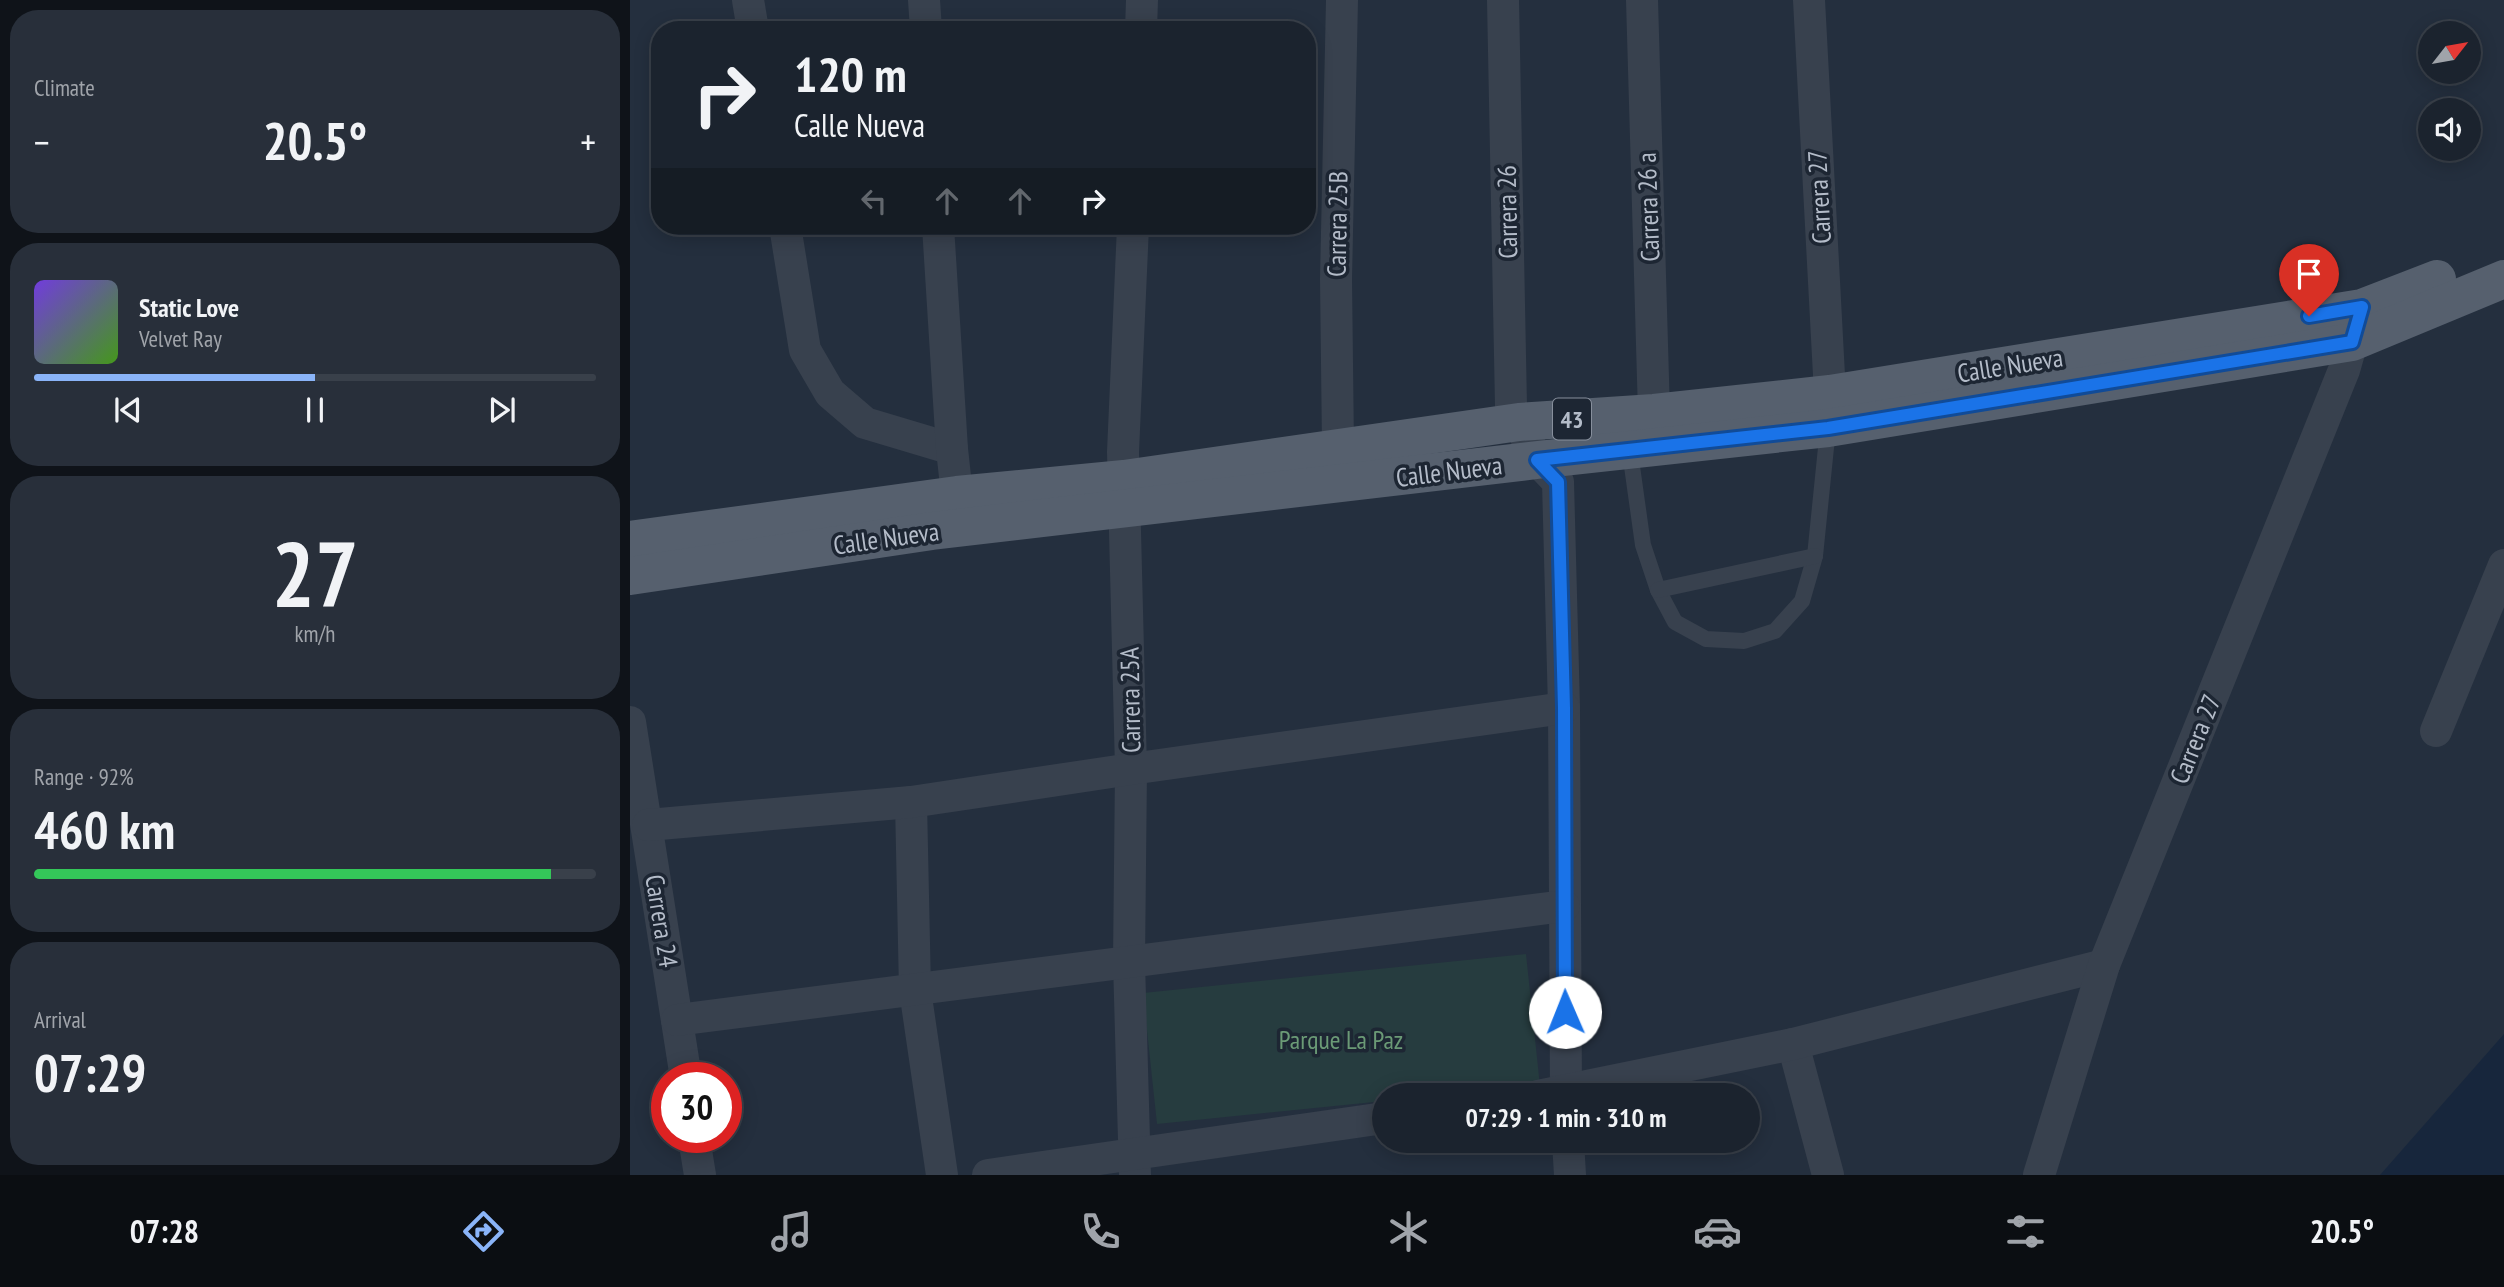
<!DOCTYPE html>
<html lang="en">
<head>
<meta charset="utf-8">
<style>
	body { margin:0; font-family:"PT Sans Narrow",sans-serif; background:#282f3a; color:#f1f3f6; height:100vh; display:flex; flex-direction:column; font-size:26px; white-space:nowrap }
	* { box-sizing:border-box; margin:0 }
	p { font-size:23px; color:#a0a4aa }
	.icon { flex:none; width:38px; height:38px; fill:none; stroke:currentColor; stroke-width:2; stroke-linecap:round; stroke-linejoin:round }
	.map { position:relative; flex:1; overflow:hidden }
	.panel { display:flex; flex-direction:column; gap:10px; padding:10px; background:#0f1319; width:630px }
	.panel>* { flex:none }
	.hud { position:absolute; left:21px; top:21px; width:665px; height:214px; border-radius:28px; box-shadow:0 4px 18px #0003,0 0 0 2px #39404a; background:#1b232e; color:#f1f3f6; overflow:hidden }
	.needle { width:46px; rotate:59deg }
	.buttons { position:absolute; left:1788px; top:21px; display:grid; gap:14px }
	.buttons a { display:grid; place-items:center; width:63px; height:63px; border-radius:50%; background:#1b232e; box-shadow:0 4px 18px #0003,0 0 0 2px #39404a; font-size:35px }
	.speed { position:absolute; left:21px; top:1062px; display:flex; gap:14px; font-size:35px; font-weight:700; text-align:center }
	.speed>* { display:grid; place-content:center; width:91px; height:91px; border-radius:50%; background:#1b232e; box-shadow:0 4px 18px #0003,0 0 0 2px #39404a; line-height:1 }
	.speed .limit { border:10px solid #d22; background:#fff; color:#111 }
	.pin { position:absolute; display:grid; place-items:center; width:60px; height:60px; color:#fff; margin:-72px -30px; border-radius:50% 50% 50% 0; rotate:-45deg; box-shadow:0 0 7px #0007 }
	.pin .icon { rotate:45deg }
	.me { position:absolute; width:77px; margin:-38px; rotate:359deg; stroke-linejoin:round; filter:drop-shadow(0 0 5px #0008) }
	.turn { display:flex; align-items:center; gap:24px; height:147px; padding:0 28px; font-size:32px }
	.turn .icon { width:91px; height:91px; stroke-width:2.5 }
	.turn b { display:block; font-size:49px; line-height:60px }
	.lanes { display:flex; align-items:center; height:66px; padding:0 28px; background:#0003; justify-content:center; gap:35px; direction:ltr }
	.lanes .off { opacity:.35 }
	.big { font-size:52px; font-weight:600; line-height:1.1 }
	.panel .card { flex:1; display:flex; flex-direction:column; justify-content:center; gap:10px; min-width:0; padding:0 24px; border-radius:28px; background:#282f3a }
	.panel .dial { align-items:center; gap:0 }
	.dial b { font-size:91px; line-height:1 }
	.song { display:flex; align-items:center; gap:21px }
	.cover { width:84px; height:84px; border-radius:10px; background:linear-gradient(135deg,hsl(260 70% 55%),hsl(100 70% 35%)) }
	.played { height:7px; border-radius:4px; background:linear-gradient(90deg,#8ab4f8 50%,#39404a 50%) }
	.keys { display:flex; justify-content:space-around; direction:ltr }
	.heat { display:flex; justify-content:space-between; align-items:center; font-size:38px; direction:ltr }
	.charge { height:10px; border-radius:5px; background:linear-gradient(90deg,#34c759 92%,#39404a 0) }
	.trip { position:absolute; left:742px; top:1083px; width:388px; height:70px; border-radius:35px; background:#1b232e; box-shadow:0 4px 18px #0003,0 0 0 2px #39404a; font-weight:600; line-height:70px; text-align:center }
	.dock { display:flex; height:112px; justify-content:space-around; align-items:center; background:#0b0e12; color:#a0a4aa }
	.dock .icon { width:49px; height:49px }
	.dock .current { color:#8ab4f8 }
	.dock b { font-size:32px; color:#f1f3f6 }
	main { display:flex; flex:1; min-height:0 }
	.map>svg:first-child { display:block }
	.green { fill:#263c3f }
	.water { fill:#17263c }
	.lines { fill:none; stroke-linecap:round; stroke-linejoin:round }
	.service { stroke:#38414e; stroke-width:16 }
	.minor { stroke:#38414e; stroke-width:32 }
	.primary { stroke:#56606e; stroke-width:38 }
	.route-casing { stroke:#114b97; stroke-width:18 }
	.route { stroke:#1a73e8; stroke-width:12 }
	.labels { text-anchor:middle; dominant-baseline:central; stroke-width:7; stroke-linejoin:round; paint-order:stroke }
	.shield { fill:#1d2633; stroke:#878f9c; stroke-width:2 }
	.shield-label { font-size:24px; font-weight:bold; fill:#b4bcc9 }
	.street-label { font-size:26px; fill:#b4bcc9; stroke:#1d2633 }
	.park-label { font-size:26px; fill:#6b9a76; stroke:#1d2633 }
</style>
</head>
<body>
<main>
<section class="panel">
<div class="card"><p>Climate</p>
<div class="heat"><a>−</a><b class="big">20.5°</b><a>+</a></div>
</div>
<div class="card">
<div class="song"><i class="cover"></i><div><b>Static Love</b><p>Velvet Ray</p></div></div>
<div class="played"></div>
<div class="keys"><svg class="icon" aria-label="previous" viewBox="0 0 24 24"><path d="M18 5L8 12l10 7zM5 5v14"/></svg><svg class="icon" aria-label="pause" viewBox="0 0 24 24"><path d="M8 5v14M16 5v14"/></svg><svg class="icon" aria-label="next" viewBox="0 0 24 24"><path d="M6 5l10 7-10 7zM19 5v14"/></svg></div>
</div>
<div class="card dial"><b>27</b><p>km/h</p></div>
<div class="card"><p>Range · 92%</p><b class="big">460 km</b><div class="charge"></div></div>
<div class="card"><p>Arrival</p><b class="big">07:29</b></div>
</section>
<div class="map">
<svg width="1874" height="1175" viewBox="0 0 1874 1175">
	<rect width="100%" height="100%" fill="#242f3e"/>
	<polygon class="green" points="896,954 910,1086 814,1095 754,1096 754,1101 527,1124 513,993"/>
	<polygon class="water" points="1874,1034 1874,1175 1750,1175"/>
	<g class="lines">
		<g class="service">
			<polyline points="1000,452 1013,545 1028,590 1045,622 1076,639 1114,641 1145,631 1172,601 1185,556 1198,428"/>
			<polyline points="1028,590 1185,556"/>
		</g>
		<g class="minor">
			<polyline points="118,0 123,30"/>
			<polyline points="294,0 296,30"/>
			<polyline points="873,0 881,406 907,460 928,482 934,708 936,1096"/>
			<polyline points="1012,0 1024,413"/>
			<polyline points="1179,0 1200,394"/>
			<polyline points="511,30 512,0"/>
			<polyline points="155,226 175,350 200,393 235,423 322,449"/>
			<polyline points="308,226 322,449 327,495"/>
			<polyline points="503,226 493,452 501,769 499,962 505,1175"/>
			<polyline points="708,447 706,279 712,0"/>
			<polyline points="0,722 56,1078"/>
			<polyline points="1806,731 1874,565"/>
			<polyline points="281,802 285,990 312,1175"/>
			<polyline points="18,825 281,802 501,769 934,708"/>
			<polyline points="47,1020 934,906"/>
			<polyline points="1163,1044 1198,1175"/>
			<polyline points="908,1096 1163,1044 1474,965"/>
			<polyline points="64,1138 70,1175"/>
			<polyline points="938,1141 940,1175"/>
			<polyline points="358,1175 754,1118"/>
			<polyline points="1409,1175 1474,965 1714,370 1728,321"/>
		</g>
		<g class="primary">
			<polyline points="0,540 327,495 494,479 889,422 1024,413 1200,394 1732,308 1807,279"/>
			<polyline points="0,576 302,531 907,460 1198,428 1722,342 1874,279"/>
		</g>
	</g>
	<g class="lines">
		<defs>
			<polyline id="route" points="935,1012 934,708 928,482 907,460 1198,428 1722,342 1732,307 1679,316"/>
		</defs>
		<use href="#route" class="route-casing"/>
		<use href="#route" class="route"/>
	</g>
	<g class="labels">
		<rect class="shield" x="923" y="398.5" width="38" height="41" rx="5"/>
		<g class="shield-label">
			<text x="942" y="419">43</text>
		</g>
		<g class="street-label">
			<text transform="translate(1189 197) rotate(-93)">Carrera 27</text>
			<text transform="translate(1018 207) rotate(-92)">Carrera 26 a</text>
			<text transform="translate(877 212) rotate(-91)">Carrera 26</text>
			<text transform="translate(707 224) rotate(-89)">Carrera 25B</text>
			<text transform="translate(1380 365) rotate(-9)">Calle Nueva</text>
			<text transform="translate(819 471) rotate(-7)">Calle Nueva</text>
			<text transform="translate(256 538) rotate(-8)">Calle Nueva</text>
			<text transform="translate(500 700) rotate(-91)">Carrera 25A</text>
			<text transform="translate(1565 739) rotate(-68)">Carrera 27</text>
			<text transform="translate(32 921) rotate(81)">Carrera 24</text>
		</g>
		<g class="park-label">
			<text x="711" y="1039">Parque La Paz</text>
		</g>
	</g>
</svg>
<div class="buttons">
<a><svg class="needle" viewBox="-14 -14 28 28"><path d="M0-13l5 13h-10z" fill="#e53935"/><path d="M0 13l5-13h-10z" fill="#a0a4aa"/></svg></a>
<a><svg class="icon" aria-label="sound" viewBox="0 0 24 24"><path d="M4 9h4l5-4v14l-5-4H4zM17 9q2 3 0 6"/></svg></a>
</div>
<div class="speed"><div class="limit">30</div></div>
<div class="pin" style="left:1679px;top:316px;background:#d93025"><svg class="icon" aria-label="arrive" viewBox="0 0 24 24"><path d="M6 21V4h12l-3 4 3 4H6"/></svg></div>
<svg class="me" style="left:935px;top:1012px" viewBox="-20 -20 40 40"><circle r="19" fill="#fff"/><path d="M0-13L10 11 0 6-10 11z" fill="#1a73e8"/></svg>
<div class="trip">07:29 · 1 min · 310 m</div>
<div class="hud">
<div class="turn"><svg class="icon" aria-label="right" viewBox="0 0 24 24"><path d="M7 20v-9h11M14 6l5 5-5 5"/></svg><div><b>120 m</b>Calle Nueva</div></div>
<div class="lanes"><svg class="icon off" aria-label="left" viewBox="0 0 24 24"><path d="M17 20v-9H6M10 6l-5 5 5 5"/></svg><svg class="icon off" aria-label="ahead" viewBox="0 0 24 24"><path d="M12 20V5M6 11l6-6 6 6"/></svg><svg class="icon off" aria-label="ahead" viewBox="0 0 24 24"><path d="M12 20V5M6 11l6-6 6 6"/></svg><svg class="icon" aria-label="right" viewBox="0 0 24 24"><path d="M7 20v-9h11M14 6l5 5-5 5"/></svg></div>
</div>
</div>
</main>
<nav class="dock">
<b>07:28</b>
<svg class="icon current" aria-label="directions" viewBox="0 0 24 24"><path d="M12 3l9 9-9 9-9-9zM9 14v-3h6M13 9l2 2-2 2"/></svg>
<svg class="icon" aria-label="music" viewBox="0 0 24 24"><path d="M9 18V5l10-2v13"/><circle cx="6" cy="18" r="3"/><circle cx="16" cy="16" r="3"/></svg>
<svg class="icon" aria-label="phone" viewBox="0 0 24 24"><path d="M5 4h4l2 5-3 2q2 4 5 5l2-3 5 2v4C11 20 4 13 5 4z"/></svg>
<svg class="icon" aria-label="climate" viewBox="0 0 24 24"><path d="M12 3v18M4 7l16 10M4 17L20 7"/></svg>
<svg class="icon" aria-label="car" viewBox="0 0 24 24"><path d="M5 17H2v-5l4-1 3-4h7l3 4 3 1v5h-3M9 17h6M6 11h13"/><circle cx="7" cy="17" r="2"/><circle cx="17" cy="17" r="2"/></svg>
<svg class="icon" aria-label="filters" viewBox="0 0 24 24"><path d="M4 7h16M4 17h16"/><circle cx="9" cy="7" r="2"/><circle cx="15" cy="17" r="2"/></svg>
<b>20.5°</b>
</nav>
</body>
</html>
